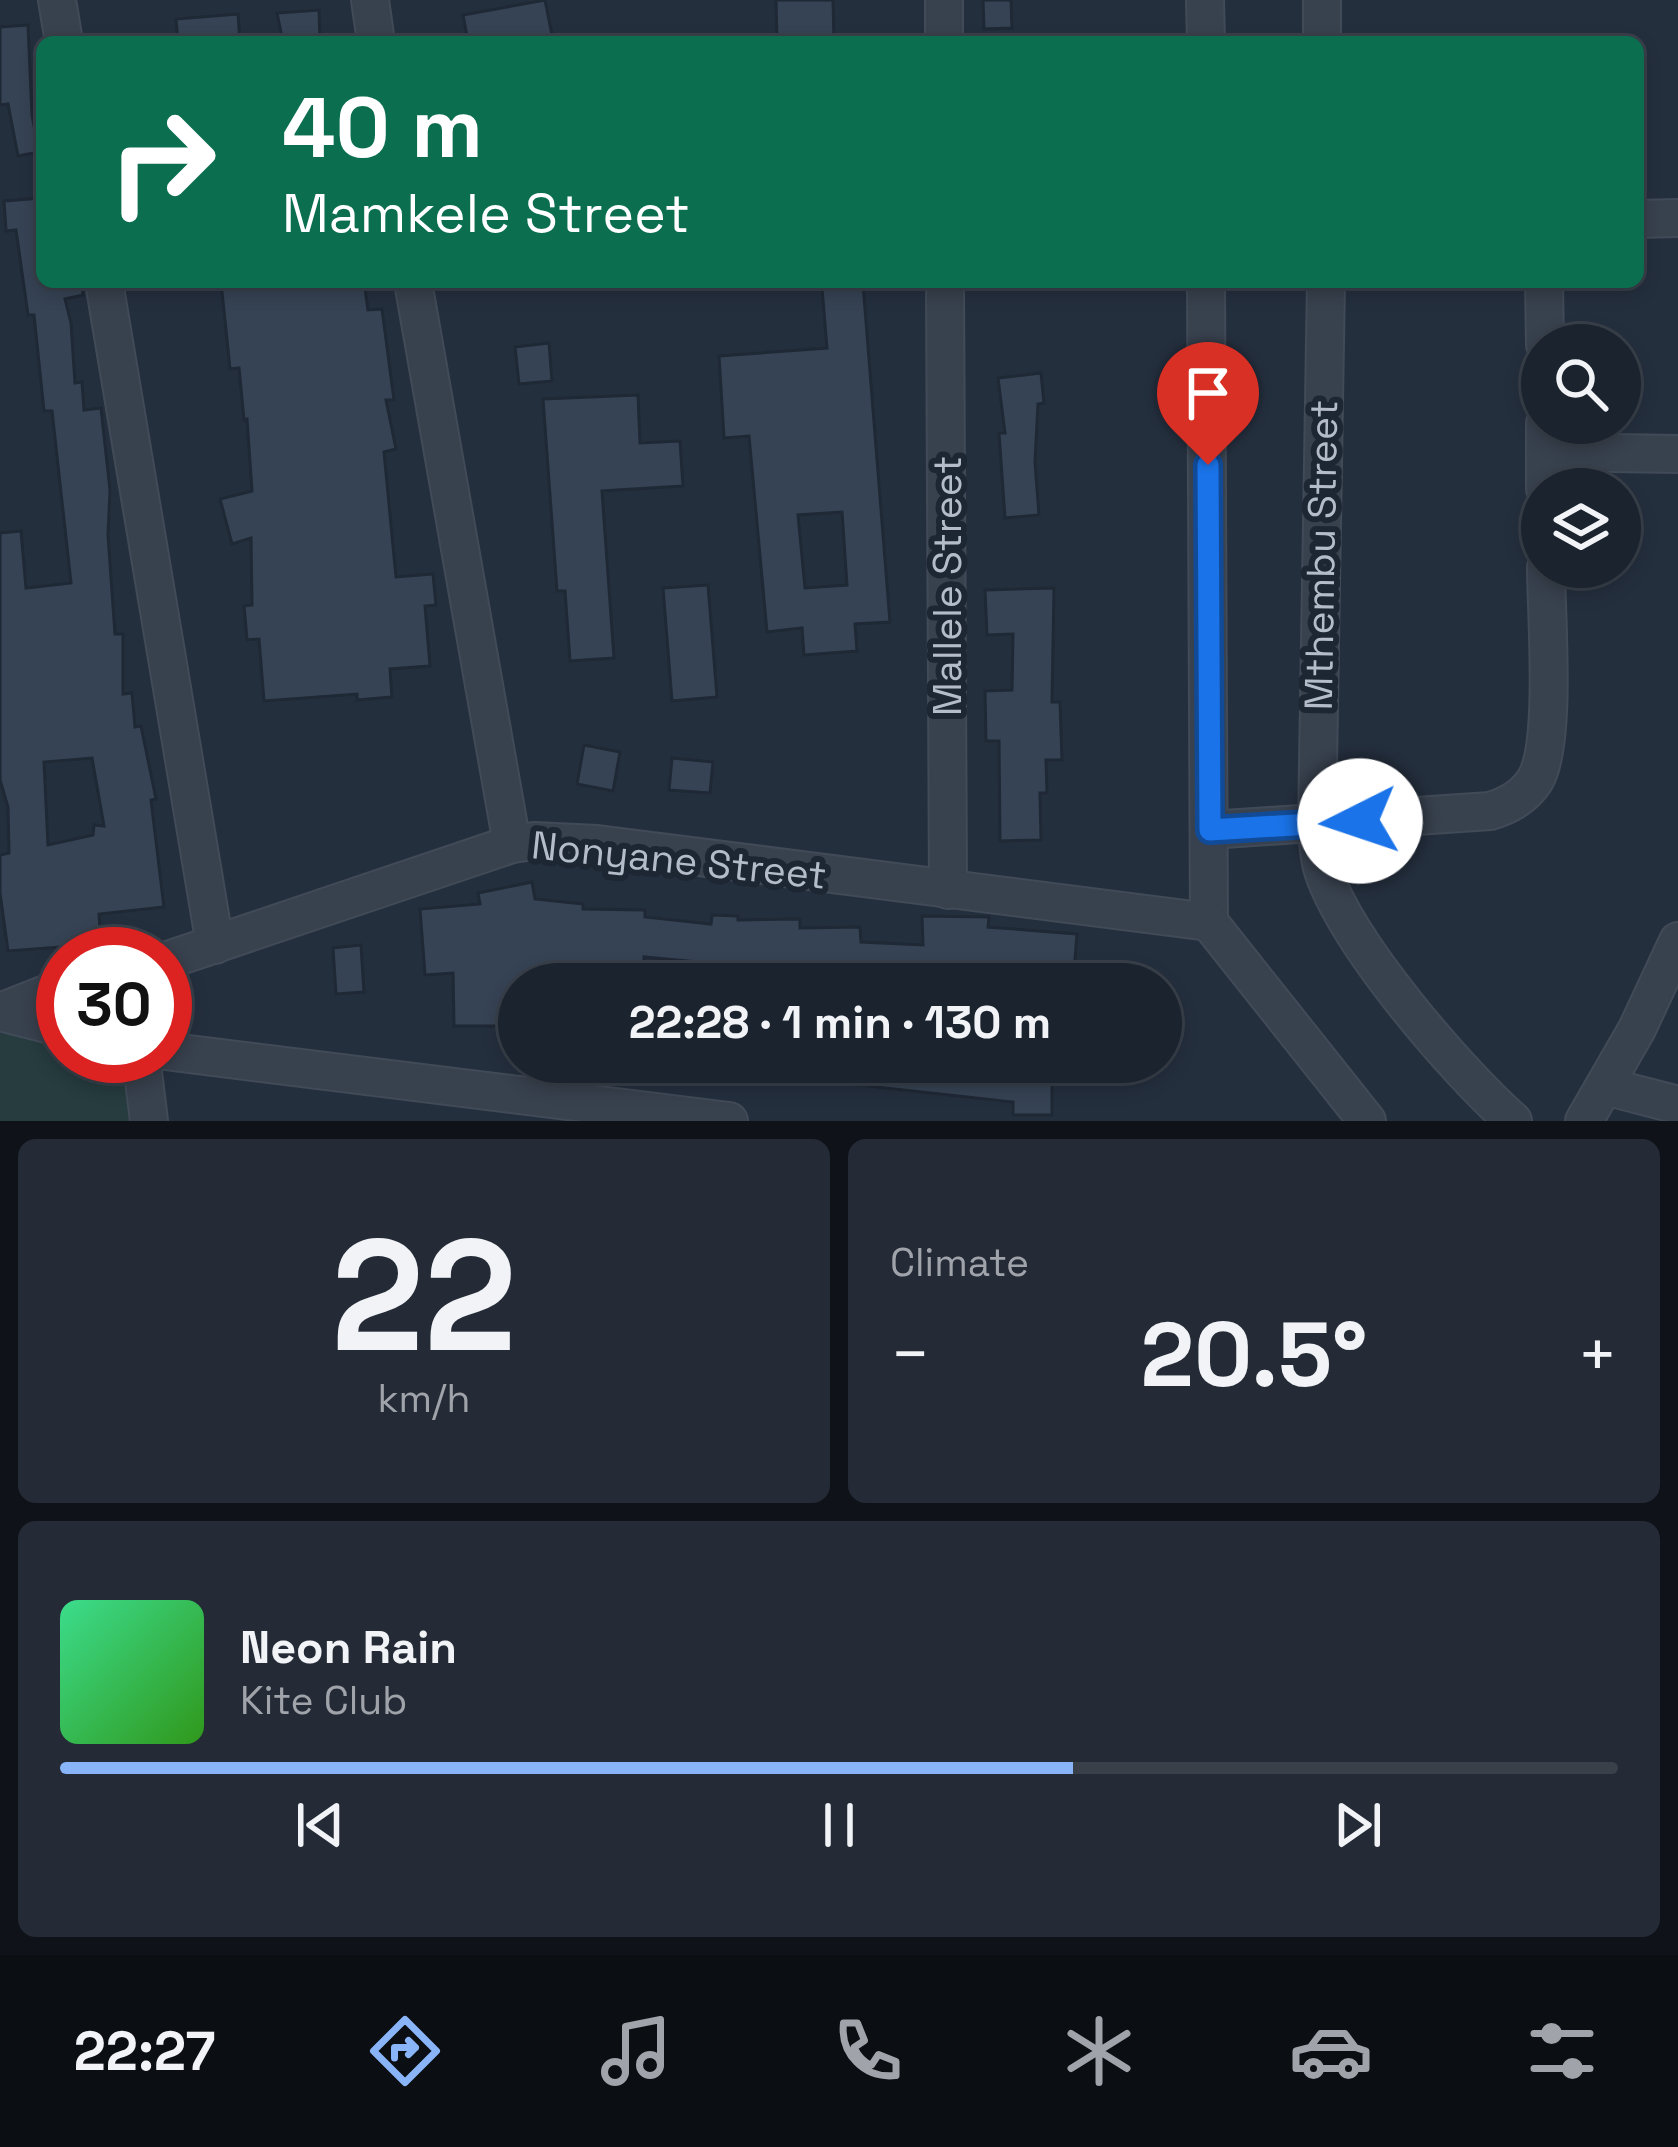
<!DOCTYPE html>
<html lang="en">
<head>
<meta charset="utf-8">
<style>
	body { margin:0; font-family:"Space Grotesk",sans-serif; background:#242b36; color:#f1f3f6; height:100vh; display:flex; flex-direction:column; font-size:45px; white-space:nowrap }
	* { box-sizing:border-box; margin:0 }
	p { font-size:39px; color:#a0a4aa }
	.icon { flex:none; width:66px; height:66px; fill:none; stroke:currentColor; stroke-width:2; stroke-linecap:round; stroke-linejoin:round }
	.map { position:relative; height:1121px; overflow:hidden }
	.drawer { display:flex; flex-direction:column; gap:18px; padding:18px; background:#0f1319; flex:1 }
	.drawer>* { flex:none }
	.banner { position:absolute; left:36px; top:36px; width:1608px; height:252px; border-radius:18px; box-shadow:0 6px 18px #0003,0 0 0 3px #39404a; background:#0b6e4f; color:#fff; overflow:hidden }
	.tools { position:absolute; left:1521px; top:324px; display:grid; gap:24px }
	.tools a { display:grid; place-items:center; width:120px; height:120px; border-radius:50%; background:#1b232e; box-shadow:0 6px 18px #0003,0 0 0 3px #39404a; font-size:60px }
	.speed { position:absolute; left:36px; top:927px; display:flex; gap:24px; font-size:60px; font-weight:700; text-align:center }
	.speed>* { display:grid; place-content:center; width:156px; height:156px; border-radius:50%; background:#1b232e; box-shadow:0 6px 18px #0003,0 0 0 3px #39404a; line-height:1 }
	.speed .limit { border:18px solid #d22; background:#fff; color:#111 }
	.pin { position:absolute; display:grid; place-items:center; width:102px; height:102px; color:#fff; margin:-123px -51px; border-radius:50% 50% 50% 0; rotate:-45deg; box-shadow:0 0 12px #0007 }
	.pin .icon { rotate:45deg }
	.me { position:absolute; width:132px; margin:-66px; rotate:266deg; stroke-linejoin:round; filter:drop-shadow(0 0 9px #0008) }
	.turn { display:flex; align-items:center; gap:42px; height:252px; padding:0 48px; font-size:54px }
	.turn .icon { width:156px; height:156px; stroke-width:2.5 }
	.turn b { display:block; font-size:84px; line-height:102px }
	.big { font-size:90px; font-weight:700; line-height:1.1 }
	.drawer .card { flex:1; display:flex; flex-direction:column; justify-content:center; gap:18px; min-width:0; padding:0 42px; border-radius:18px; background:#242b36 }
	.drawer .dial { align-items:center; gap:0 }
	.dial b { font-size:156px; line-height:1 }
	.song { display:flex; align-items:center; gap:36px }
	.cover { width:144px; height:144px; border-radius:18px; background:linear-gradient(135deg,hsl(150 70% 55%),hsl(110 70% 35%)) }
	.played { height:12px; border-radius:6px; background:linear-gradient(90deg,#8ab4f8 65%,#39404a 65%) }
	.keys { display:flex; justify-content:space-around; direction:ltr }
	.heat { display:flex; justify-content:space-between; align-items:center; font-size:66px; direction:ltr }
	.drawer .tiles { flex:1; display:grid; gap:18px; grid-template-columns:1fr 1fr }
	.card:last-child { grid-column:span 2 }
	.trip { position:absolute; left:498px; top:963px; width:684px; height:120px; border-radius:60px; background:#1b232e; box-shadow:0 6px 18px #0003,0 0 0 3px #39404a; font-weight:700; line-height:120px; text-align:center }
	.tab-bar { display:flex; height:192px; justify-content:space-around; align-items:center; background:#0b0e12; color:#a0a4aa }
	.tab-bar .icon { width:84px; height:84px }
	.tab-bar .selected { color:#8ab4f8 }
	.tab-bar b { font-size:54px; color:#f1f3f6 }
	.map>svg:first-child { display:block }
	.green { fill:#263c3f }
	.building { fill:#364354; stroke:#1f2835; stroke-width:3; fill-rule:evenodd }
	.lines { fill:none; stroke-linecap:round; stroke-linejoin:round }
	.minor-casing { stroke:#414a57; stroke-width:40 }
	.minor { stroke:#38414e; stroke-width:36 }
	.route-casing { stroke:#114b97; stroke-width:30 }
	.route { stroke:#1a73e8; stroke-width:21 }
	.labels { text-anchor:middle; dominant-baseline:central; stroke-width:12; stroke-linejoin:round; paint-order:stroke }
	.street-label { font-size:39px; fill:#b4bcc9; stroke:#1d2633 }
</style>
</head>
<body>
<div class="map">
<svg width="1678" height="1121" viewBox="0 0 1678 1121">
	<rect width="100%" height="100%" fill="#242f3e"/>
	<polygon class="green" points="0,1033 63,1046 63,1056 113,1059 127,1084 131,1121 0,1121"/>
	<g class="building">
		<polygon points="545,0 552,35 517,42 468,42 463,15"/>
		<polygon points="776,0 833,0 834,42 777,42"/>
		<polygon points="983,0 1011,0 1012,28 984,29"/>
		<polygon points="319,10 320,42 283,42 277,13"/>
		<polygon points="238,14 240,42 178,42 176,19"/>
		<polygon points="28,25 32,115 39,152 18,156 8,104 0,105 0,27"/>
		<path d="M42,198V282H82L83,295L65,299L71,323L75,383L82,382L84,410L101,408L110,490L108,535L115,634H123V694L132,693L135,727L141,726L156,799L151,800L164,907L99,914L101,944L8,951L0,893V855L9,853L8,807L0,780V533L21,531L26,588L71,583L52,411H44L34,315H28L16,230L6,231L4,201ZM92,758L104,826L94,825L93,835L48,845L44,762Z"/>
		<polygon points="221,282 364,282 368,310 382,309 394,400 386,400 396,449 384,452 396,577 433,574 436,605 425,606 430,666 390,669 392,697 357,700 357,694 264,701 259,639 247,640 244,606 252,605 251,538 232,544 220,499 252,491 247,419 244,420 239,368 230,369"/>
		<path d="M863,284L890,622L855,624L857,651L804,655L802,628L767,632L749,436L724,438L719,356L827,348L822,288ZM842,512L847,585L805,588L798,515Z"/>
		<polygon points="549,343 552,381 519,384 515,347"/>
		<polygon points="1041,373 1044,403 1038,404 1035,462 1039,515 1005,518 999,433 1005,433 998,378"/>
		<polygon points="638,395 640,443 680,441 683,486 602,491 614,658 570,661 565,591 557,591 543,399"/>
		<polygon points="708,585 717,697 672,701 663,588"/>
		<polygon points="1054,588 1052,702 1060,702 1062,760 1046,760 1047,793 1040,793 1041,840 1000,841 999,741 986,741 985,691 1012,690 1013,634 987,635 985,590"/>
		<polygon points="584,745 620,752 613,791 577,784"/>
		<polygon points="672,758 713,762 710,793 669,790"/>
		<polygon points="532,882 535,899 583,904 583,909 645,910 645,917 711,924 712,915 738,916 738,920 800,919 800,928 860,927 861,942 923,945 922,916 989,917 988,927 1077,934 1073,984 869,983 870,963 788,965 787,984 709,984 710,963 644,957 644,974 578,973 579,984 519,984 514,1026 454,1026 453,973 425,975 420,909 480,904 478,893"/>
		<polygon points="361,945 364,992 336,994 333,948"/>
		<polygon points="834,1062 1012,1066 1012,1062 1052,1062 1052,1115 1013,1115 1013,1102 831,1082"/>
	</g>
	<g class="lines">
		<defs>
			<g id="minor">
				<polyline points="57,0 64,42"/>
				<polyline points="370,0 376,42"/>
				<polyline points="944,0 944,42"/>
				<polyline points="1205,0 1206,42"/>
				<polyline points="1322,0 1322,42"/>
				<polyline points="1638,219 1678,218"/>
				<polyline points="104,282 215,945"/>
				<polyline points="413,282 512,844"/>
				<polyline points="945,282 948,890"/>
				<polyline points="1206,282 1209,922"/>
				<path d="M1326,282L1317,825C1318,840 1318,856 1323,871C1348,945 1454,1068 1513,1121"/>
				<polyline points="1544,282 1545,345"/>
				<polyline points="1545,423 1545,489"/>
				<polyline points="1545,452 1678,454"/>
				<path d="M1210,830L1490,811C1507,806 1525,796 1535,780C1557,744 1546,614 1546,567"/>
				<polyline points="1209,922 1367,1121"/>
				<polyline points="165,961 512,844 534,841 597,844 1209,922"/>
				<polyline points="0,1012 63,987"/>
				<polyline points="0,1012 63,1028"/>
				<polyline points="165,1051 729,1121"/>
				<polyline points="141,1056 149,1121"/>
				<polyline points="1605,1086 1678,1105"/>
				<polyline points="1584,1121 1637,1029 1678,941"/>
			</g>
		</defs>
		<use href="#minor" class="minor-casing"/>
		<use href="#minor" class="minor"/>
	</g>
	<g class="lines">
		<defs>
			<polyline id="route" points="1208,465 1210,830 1360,821"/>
		</defs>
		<use href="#route" class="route-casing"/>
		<use href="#route" class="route"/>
	</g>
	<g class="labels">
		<g class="street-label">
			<text transform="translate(1321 555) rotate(-89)">Mthembu Street</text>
			<text transform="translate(947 586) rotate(-90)">Mallele Street</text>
			<text transform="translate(679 860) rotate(6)">Nonyane Street</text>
		</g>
	</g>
</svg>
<div class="tools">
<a><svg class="icon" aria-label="search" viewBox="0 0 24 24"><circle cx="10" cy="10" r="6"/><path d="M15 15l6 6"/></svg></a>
<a><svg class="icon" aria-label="layers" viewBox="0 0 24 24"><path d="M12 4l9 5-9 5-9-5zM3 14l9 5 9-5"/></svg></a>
</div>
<div class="speed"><div class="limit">30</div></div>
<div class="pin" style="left:1208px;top:465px;background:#d93025"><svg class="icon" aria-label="arrive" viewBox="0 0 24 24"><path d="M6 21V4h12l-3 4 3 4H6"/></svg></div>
<svg class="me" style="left:1360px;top:821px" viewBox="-20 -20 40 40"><circle r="19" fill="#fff"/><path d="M0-13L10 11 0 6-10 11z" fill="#1a73e8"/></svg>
<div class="trip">22:28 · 1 min · 130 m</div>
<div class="banner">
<div class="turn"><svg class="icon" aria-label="right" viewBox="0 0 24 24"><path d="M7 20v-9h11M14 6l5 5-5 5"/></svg><div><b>40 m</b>Mamkele Street</div></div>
</div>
</div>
<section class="drawer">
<div class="tiles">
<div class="card dial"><b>22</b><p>km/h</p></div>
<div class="card"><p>Climate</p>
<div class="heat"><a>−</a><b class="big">20.5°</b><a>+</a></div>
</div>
<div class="card">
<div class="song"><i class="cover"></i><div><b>Neon Rain</b><p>Kite Club</p></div></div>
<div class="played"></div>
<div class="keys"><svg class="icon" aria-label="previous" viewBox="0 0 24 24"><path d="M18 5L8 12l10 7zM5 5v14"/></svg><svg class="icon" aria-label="pause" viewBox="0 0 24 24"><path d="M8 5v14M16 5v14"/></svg><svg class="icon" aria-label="next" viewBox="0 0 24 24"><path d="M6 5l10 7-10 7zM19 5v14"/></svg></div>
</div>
</div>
</section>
<nav class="tab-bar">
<b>22:27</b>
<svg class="icon selected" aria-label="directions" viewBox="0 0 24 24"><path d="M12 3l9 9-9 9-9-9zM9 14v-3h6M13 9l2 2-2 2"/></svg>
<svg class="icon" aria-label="music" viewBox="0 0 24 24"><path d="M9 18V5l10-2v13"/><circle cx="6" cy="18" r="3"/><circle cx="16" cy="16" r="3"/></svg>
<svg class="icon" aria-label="phone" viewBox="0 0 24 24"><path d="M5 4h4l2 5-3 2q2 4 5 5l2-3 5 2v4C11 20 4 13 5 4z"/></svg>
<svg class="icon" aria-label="climate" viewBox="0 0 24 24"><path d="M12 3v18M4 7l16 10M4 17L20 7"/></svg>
<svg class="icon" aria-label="car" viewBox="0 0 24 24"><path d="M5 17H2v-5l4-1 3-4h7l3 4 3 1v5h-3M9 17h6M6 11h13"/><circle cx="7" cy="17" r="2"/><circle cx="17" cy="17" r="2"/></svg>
<svg class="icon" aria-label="filters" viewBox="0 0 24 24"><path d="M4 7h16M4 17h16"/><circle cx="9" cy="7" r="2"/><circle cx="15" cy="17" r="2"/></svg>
</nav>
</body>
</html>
